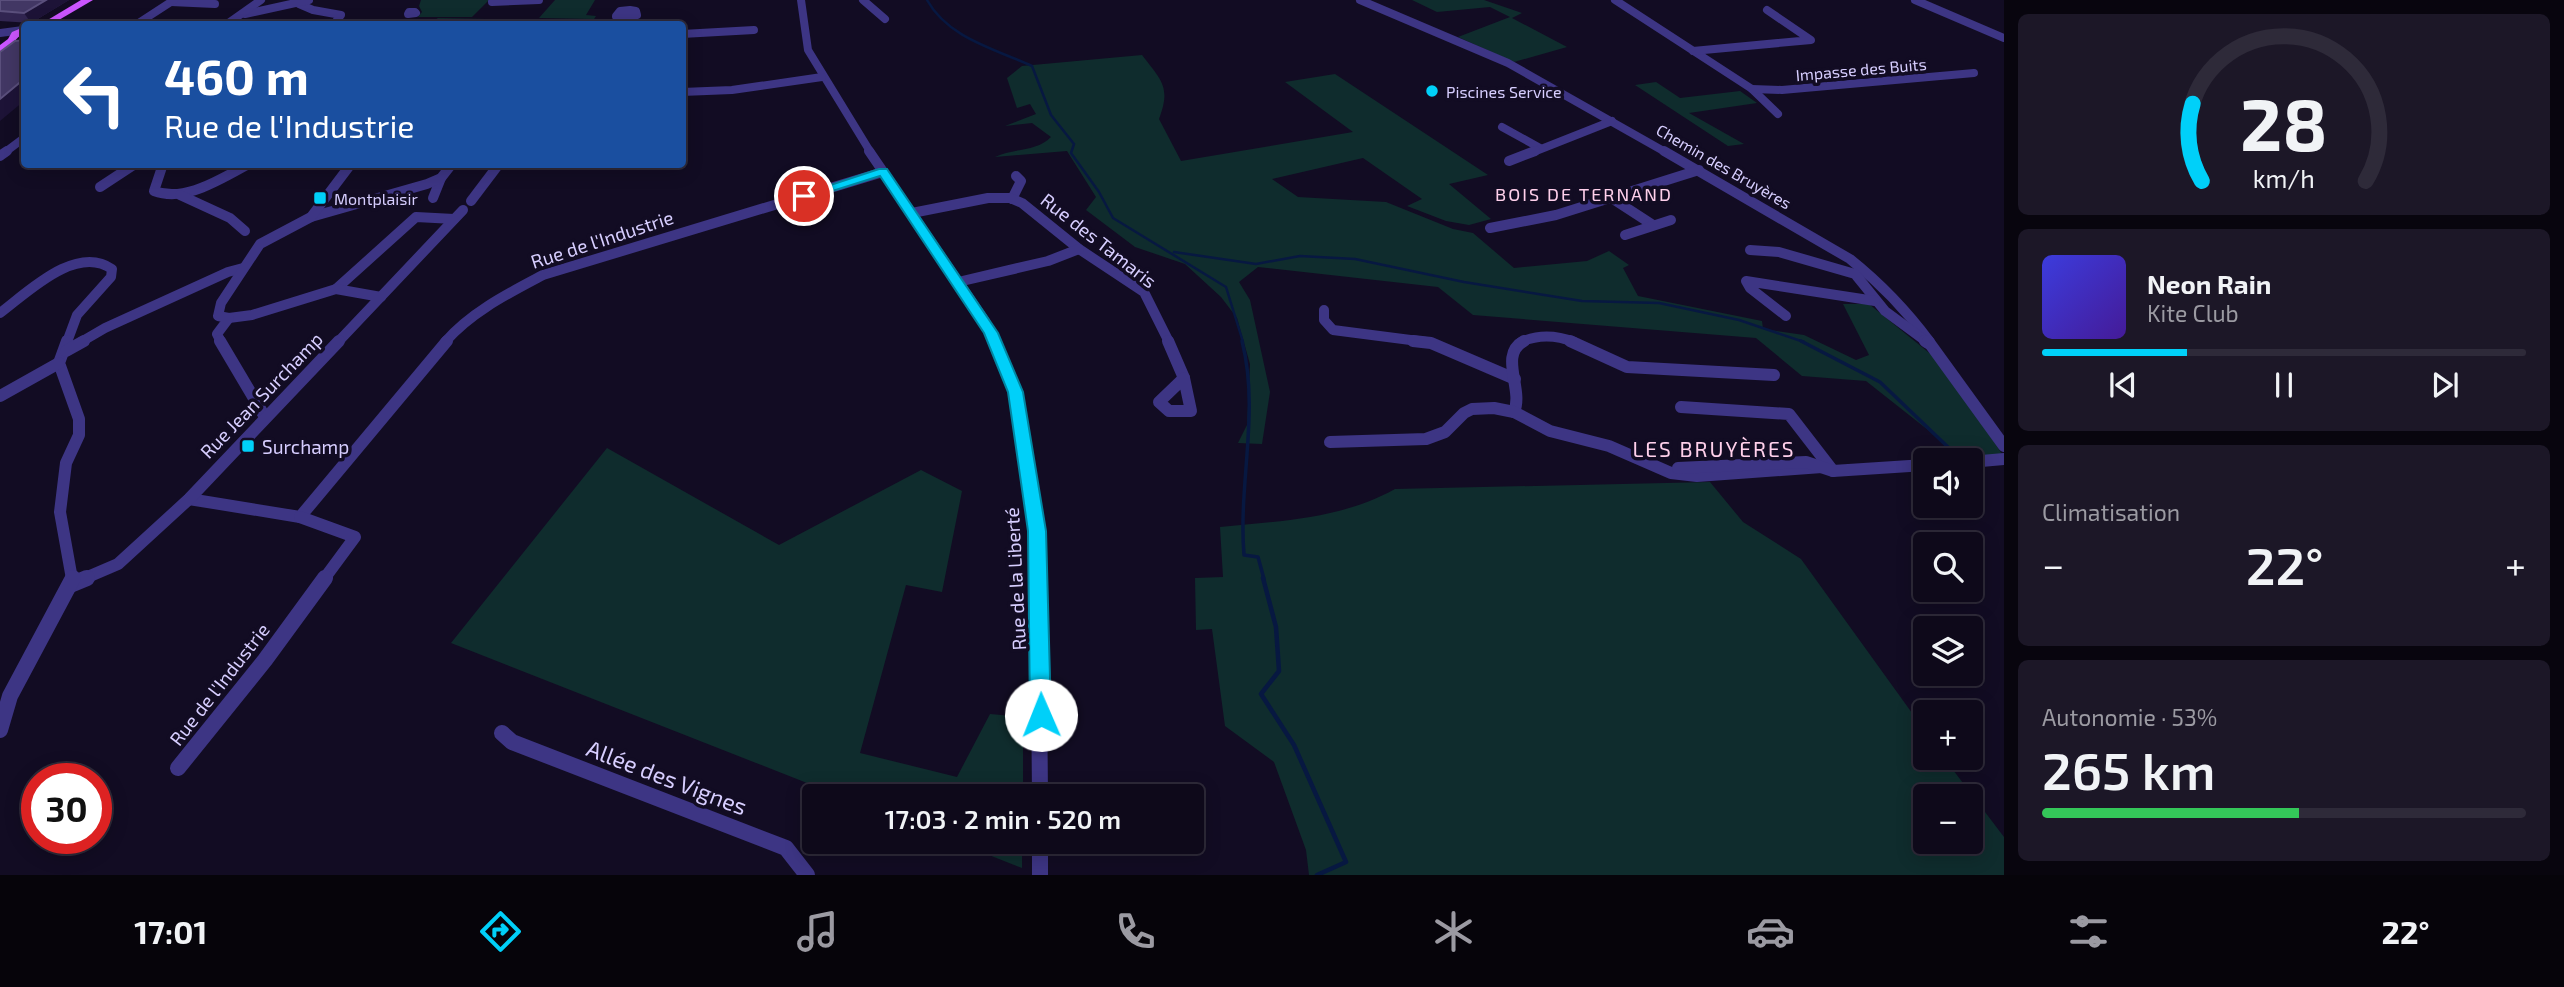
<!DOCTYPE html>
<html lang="fr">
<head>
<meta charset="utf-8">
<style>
	body { margin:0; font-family:"Exo 2",sans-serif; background:#1c1727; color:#f1f3f6; height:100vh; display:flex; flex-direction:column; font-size:26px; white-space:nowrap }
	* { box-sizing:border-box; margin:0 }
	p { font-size:23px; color:#9b9aa2 }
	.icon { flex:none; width:38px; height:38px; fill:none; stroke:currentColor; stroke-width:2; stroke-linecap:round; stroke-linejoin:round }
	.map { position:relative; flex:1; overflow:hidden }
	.sheet { display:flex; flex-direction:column; gap:14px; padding:14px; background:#08050e; width:560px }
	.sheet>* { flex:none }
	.top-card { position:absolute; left:21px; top:21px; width:665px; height:147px; border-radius:7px; box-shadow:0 4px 18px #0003,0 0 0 2px #2e2a39; background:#1a4fa0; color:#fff; overflow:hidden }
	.controls { position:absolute; left:1913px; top:448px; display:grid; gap:14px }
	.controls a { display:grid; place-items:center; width:70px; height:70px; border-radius:7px; background:#0e091a; box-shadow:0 4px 18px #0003,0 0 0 2px #2e2a39; font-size:35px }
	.speed { position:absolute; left:21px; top:763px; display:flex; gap:14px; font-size:35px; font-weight:700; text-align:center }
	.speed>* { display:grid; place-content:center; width:91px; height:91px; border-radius:50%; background:#0e091a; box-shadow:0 4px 18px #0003,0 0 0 2px #2e2a39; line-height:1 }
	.speed .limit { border:10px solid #d22; background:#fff; color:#111 }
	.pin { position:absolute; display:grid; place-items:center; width:60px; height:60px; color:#fff; margin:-30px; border:4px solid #fff; border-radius:50%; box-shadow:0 2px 7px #0007 }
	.me { position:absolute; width:77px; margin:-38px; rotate:359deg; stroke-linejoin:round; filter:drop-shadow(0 0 5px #0008) }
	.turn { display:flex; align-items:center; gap:24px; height:147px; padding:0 28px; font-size:32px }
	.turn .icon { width:91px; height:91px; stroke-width:2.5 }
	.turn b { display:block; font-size:49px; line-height:60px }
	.big { font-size:52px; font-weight:600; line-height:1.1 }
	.sheet .tile { flex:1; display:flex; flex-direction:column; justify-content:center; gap:10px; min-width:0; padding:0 24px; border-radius:10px; background:#1c1727 }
	.sheet .dial { align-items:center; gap:0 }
	.dial svg { height:182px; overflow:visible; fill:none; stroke:#2e2a39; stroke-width:7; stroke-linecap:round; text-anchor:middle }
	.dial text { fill:#f1f3f6; stroke:none }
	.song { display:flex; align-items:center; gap:21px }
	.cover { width:84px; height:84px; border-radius:10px; background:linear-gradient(135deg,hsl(240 70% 55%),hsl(260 70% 35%)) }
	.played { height:7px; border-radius:4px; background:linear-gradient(90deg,#00d0f9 30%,#2e2a39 30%) }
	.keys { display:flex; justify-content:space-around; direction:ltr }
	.heat { display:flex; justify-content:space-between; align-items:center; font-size:38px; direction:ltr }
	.charge { height:10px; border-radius:5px; background:linear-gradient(90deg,#34c759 53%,#2e2a39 0) }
	.trip { position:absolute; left:802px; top:784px; width:402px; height:70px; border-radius:7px; background:#0e091a; box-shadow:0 4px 18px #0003,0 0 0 2px #2e2a39; font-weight:600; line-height:70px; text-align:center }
	.tabs { display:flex; height:112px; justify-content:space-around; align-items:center; background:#06040a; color:#9b9aa2 }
	.tabs .icon { width:49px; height:49px }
	.tabs .current { color:#00d0f9 }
	.tabs b { font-size:32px; color:#f1f3f6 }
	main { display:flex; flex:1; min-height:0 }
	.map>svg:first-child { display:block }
	.green { fill:#0f2c2d; fill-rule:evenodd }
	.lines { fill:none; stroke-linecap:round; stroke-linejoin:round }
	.stream-far2 { stroke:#071841; stroke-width:2.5 }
	.stream-far1 { stroke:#071841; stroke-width:3.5 }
	.stream { stroke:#071841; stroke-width:4.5 }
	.minor-far3 { stroke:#3d3584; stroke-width:8 }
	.minor-far2 { stroke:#3d3584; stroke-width:10 }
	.minor-far1 { stroke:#3d3584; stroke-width:12 }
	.minor { stroke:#3d3584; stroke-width:16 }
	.major { fill:#cb55ff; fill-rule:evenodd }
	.wall { fill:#312551 }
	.shaded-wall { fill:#1d1337 }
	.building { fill:#423764; stroke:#5a4f7c; stroke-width:2 }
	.route { fill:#00d0f9; stroke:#0087a2; stroke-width:2 }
	.poi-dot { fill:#00d0f9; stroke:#120c23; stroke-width:2.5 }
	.labels { text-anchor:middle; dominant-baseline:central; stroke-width:7; stroke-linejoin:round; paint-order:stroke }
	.far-street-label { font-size:16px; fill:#d7ceff; stroke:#120c23 }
	.far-poi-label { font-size:16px; fill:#d7ceff; stroke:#120c23; text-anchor:start }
	.far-neighbourhood-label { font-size:18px; letter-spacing:2px; fill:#ffd0eb; stroke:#120c23 }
	.street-label { font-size:19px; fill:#d7ceff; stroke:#120c23 }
	.poi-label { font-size:19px; fill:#d7ceff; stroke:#120c23; text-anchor:start }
	.neighbourhood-label { font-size:21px; letter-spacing:2px; fill:#ffd0eb; stroke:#120c23 }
	.near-street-label { font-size:23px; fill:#d7ceff; stroke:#120c23 }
</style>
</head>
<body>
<main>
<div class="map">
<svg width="2004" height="875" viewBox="0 0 2004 875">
	<rect width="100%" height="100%" fill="#120c23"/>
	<g class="green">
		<polygon points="421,0 489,0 472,17 418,17 422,12 419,6"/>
		<polygon points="555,0 595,0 586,15 596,16 594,19 539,18"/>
		<polygon points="1412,0 1484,0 1522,13 1512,18 1567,47 1514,62 1458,37 1510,17 1490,7 1437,12"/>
		<polygon points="438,18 594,21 578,24 534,20 488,21 487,24 428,24"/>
		<path d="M1142,55C1162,81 1171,87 1159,119L1181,161L1353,132L1285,82L1335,74L1488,175L1449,184L1491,219L1469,225L1446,221L1407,206L1422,199L1363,158L1272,179L1298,197L1386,202L1453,229L1473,233L1514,268L1587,261L1609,251L1629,265L1623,268L1638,296L1762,321L1763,329L1804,335L1856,360L1869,355L1843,304H1869L1944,365L2002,454L1966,460L1866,381L1802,376L1756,338L1473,315L1438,287L1258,267L1239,282L1250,300L1270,392L1262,444L1238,443L1247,425L1250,364L1237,318L1221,297L1185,264L1135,247L1086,210L1096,197L1067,151L995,157C1013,148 1037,152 1051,137L1032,123L1005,126L1036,114L1030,104L1017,108L1007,78L1022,66Z"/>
		<polygon points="1656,82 1680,98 1740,91 1757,103 1689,113 1744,144 1728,146 1635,85"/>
		<polygon points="607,448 779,545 921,470 962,491 942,592 906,585 860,753 957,777 990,714 1023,717 1023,796 840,796 451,643"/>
		<path d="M1710,482L1743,522L1801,559L1925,731V758H1944L2004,837V875H1309L1306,850L1274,762L1225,726L1212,629L1196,630L1195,578L1223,577L1220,527C1281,521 1341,519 1395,489ZM1925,796H1970V842H1925Z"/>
		<polygon points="956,842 1022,842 1022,868"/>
	</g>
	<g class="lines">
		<g class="stream-far2">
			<path d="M927,0C948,38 995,49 1032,66L1051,115L1074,144L1071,153L1099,192L1113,218L1226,287L1243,342"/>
			<polyline points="1174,252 1256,264 1300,256 1355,259 1464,282 1582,301 1659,303 1739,320 1804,342"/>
		</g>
		<g class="stream-far1">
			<path d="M1242,341C1260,412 1238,483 1244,555L1258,557L1264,579"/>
			<polyline points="1801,341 1880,382 1950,449"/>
		</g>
		<polyline class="stream" points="1263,578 1276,627 1279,671 1261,694 1294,745 1346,862 1317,875"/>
		<g class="minor-far3">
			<polyline points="801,0 808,50 871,153"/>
			<polyline points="863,0 885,19"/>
			<polyline points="1360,0 1508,63 1667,153"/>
			<polyline points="1615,0 1752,89 1778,114"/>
			<polyline points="1915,0 2004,38"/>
			<polyline points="171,2 215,4"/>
			<polyline points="492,2 539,0"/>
			<polyline points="299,4 313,10 341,15 334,24"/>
			<polygon points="630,10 636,11 637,15 625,18 616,16 620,11"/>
			<polygon points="409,12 415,12 416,13 408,14"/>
			<polyline points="245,14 309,0"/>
			<polyline points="137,24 174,0"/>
			<polyline points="227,24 261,0"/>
			<polyline points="0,33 23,30"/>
			<polyline points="682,34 754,30"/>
			<polyline points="1693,51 1811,40 1767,10"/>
			<polyline points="1752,89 1782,90 1974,73"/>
			<polyline points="682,92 732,90 822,77"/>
			<polyline points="1502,127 1540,148"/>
			<polyline points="4,153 24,138"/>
			<polyline points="1531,153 1612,121"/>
		</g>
		<g class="minor-far2">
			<polyline points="869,151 985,321 994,342"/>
			<path d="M1664,151L1850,259C1880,283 1907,311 1930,342"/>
			<polyline points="0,156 7,151"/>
			<polyline points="1509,161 1535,151"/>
			<path d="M163,164L154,191C186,203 221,178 249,164"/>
			<polyline points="100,187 135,164"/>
			<polyline points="180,195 230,218 245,231"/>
			<polyline points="433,198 441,178"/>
			<polyline points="1012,199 1021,181 1016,176"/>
			<polyline points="1613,199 1653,225"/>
			<polyline points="471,201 499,164"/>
			<polyline points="912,213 988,198 1010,198 1022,203 1079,249 1144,292 1169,342"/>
			<polyline points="311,217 427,184 441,178 452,164"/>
			<polyline points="1490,228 1556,215 1699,170"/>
			<polyline points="1625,235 1671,220"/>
			<polyline points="1750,250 1779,252 1855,274 1885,311 1927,342"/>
			<polyline points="958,282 1048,261 1079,249"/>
			<polyline points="336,289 416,217 454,219"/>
			<polyline points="1324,310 1324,320 1333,330 1426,342"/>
			<path d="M0,313C28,292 76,244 112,269L111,277L77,315L67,342"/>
			<polyline points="1786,316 1750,288 1746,281 1875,301"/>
			<polyline points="229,318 252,315 336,289 381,297"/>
			<polyline points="81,342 105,328 228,272 243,268"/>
			<polyline points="221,342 217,334 229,318 218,316 221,303 260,244 311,217 351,164"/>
			<polyline points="338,342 463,210"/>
			<path d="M445,342C471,312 509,293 543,275L883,172"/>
			<path d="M1521,342C1539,334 1556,335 1574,342"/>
		</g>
		<g class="minor-far1">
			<polyline points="67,341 59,363 79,419 79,435 66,463 60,512 72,579"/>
			<polyline points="220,341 265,417"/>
			<polyline points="994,341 1016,392 1037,531 1038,579"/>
			<polyline points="1168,341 1184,378"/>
			<polyline points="1413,341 1431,343 1515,379"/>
			<polyline points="1570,341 1627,367 1774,375"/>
			<polyline points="1925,341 1928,343"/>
			<polyline points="1928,341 2004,446"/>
			<polyline points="66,351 84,341"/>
			<polygon points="1184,378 1191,411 1169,411 1159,402"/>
			<polyline points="0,396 59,363"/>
			<polyline points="1681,407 1789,414 1833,471"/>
			<path d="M1514,412C1524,389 1498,355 1524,341"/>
			<polyline points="1330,442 1426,439 1445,432 1464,413 1472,409 1494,408 1514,412 1550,431 1609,446 1671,473 1697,476 1822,467"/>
			<polyline points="1970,462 2004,459"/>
			<polyline points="1678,468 1806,462 1833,471 1925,465"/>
			<polyline points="189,499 300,517 447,341"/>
			<polyline points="300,517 355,537 324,579"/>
			<polyline points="83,579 118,564 189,499 339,341"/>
		</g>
		<g class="minor">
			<polyline points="1038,578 1040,796"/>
			<polyline points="70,585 87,578"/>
			<polyline points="0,730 10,696 73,578"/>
			<polyline points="502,733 512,742 786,848 807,875"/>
			<polyline points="178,768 265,660 325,578"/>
			<polyline points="1040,842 1040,875"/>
		</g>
		<g class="major">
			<polygon points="81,0 93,0 52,24 41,24"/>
			<path d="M24,27V33C15,38 11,48 0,52V45L8,39L12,32Z"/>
		</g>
	</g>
	<g class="wall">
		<polygon points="0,0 69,0 31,23 0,21"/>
		<polygon points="24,138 24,150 19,142"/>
	</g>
	<g class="shaded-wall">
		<polygon points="46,0 69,0 31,23 24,13"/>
		<polygon points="24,79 24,101 0,121 0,99"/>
	</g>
	<g class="building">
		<polygon points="0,0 46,0 24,13 0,11"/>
		<polygon points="24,40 24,79 0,99 0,52 15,41"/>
	</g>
	<polygon class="route" points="879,169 887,169 998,333 1023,392 1046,531 1051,715 1048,721 1041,723 1033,721 1030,715 1028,531 1008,392 984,333 880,176 804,200 797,196"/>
	<g class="poi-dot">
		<circle cx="1432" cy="91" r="7"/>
		<rect x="313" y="191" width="14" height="14" rx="3.5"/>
		<rect x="241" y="439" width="14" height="14" rx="3.5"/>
	</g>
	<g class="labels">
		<g class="far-street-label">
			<text transform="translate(1861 69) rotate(-5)">Impasse des Buits</text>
			<text transform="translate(1724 166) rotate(30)">Chemin des Bruyères</text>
		</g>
		<g class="far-poi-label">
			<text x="1446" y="91">Piscines Service</text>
			<text x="334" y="198">Montplaisir</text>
		</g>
		<g class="far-neighbourhood-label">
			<text x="1584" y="194">BOIS DE TERNAND</text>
		</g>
		<g class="street-label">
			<text transform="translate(602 239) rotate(-18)">Rue de l'Industrie</text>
			<text transform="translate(1099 240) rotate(38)">Rue des Tamaris</text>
			<text transform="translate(261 395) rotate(-46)">Rue Jean Surchamp</text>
			<text transform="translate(1015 579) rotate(-93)">Rue de la Liberté</text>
			<text transform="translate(219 684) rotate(-52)">Rue de l'Industrie</text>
		</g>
		<g class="poi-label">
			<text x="262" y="446">Surchamp</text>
		</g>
		<g class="neighbourhood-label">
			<text x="1714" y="448">LES BRUYÈRES</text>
		</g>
		<g class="near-street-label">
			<text transform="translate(667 777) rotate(21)">Allée des Vignes</text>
		</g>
	</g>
</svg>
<div class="controls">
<a><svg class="icon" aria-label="sound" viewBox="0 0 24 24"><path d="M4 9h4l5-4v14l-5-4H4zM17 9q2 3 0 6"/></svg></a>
<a><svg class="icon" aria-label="search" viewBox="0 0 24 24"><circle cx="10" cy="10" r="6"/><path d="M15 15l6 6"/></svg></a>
<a><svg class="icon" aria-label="layers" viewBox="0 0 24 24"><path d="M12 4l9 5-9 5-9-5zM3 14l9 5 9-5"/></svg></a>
<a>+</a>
<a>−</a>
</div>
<div class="speed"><div class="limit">30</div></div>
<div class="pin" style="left:804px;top:196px;background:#d93025"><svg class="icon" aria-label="arrive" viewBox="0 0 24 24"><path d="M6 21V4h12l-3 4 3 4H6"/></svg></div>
<svg class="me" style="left:1041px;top:715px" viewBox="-20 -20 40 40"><circle r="19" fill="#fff"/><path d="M0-13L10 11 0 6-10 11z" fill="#00d0f9"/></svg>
<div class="trip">17:03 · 2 min · 520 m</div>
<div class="top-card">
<div class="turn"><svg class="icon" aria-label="left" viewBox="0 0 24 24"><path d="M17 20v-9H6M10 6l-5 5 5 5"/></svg><div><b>460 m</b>Rue de l'Industrie</div></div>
</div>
</div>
<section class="sheet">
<div class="tile dial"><svg viewBox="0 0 100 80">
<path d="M14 69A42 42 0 1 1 86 69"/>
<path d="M14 69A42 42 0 0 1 10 35" stroke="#00d0f9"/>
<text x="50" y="56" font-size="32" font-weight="700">28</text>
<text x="50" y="72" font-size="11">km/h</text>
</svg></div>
<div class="tile">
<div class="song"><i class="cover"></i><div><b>Neon Rain</b><p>Kite Club</p></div></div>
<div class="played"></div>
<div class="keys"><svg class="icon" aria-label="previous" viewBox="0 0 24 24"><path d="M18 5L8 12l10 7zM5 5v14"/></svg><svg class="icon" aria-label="pause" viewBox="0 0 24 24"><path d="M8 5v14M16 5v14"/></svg><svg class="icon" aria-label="next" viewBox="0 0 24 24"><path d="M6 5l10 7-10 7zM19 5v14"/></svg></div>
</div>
<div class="tile"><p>Climatisation</p>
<div class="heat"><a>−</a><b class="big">22°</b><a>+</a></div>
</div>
<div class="tile"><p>Autonomie · 53%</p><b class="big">265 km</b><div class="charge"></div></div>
</section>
</main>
<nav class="tabs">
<b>17:01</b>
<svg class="icon current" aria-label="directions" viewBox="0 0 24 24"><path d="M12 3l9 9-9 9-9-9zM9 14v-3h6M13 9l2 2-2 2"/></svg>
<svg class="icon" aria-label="music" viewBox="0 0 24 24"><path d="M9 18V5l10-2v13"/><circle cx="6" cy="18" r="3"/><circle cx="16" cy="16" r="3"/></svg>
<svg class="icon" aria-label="phone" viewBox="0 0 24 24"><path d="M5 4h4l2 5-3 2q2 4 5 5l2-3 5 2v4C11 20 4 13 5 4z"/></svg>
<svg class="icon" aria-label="climate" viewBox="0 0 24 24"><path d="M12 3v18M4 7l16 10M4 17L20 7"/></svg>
<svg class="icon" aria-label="car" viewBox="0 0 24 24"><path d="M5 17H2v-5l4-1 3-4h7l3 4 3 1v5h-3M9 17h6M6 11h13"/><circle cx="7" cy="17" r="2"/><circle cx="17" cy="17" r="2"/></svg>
<svg class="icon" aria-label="filters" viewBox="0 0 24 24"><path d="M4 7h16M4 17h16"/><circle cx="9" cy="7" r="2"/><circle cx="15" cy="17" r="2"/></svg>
<b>22°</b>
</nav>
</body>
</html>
